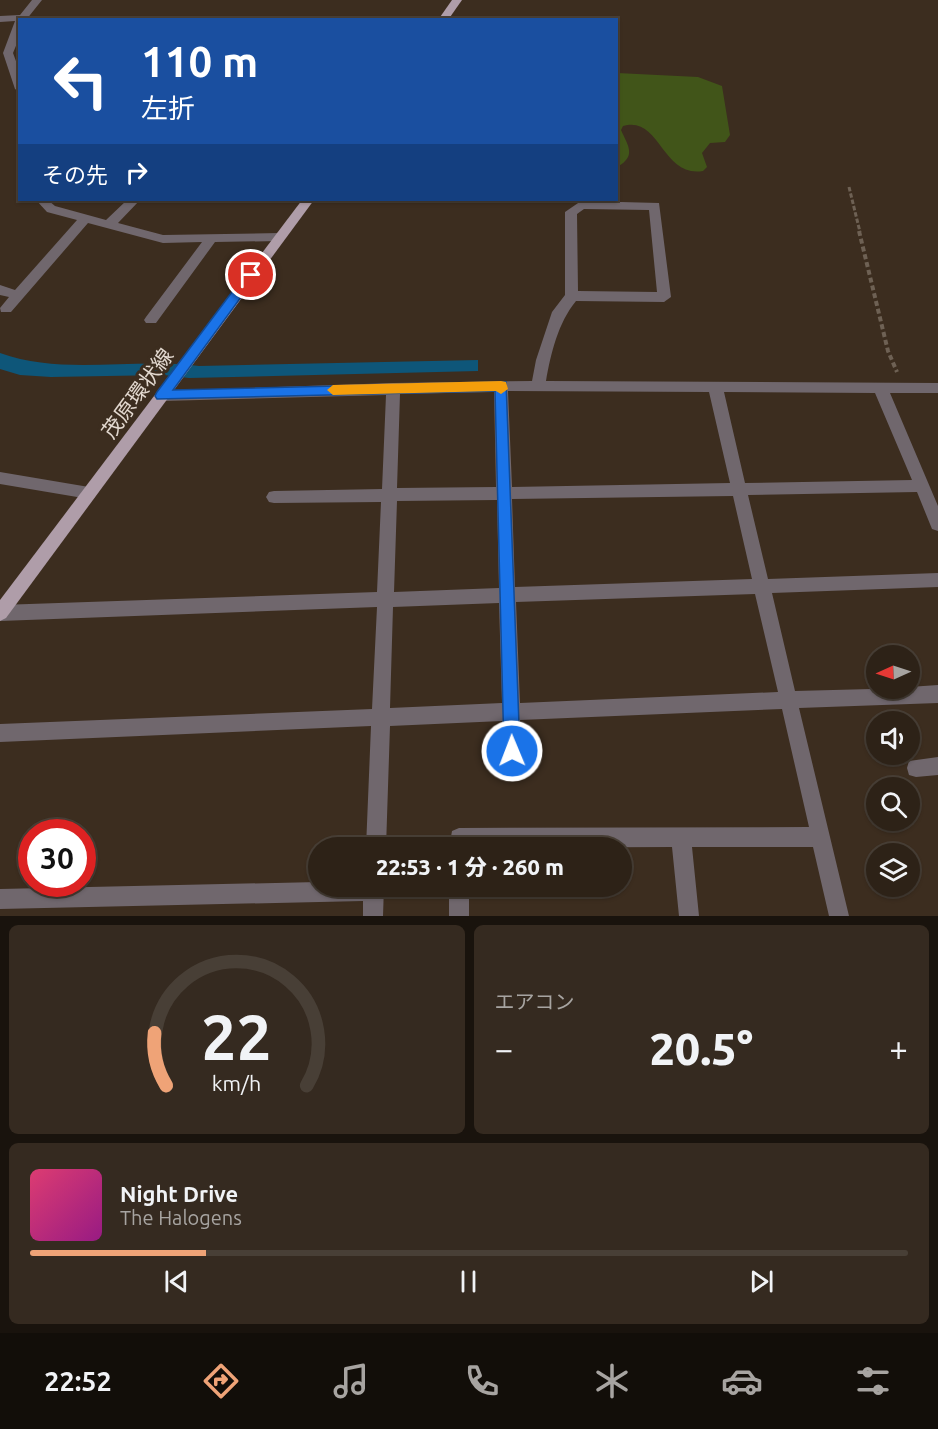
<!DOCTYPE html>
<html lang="ja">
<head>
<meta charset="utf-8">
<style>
	body { margin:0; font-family:Ubuntu,"Noto Sans JP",sans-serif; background:#352a20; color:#f1f3f6; height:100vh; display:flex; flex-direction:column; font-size:22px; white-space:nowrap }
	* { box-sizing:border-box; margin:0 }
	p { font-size:20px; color:#a7a4a1 }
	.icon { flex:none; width:33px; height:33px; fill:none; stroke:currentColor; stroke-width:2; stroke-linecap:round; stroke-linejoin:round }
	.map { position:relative; height:916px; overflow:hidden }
	.panel { display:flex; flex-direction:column; gap:9px; padding:9px; background:#19130d; flex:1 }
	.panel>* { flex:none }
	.guide { position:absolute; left:18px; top:18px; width:600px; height:183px; border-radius:0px; box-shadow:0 2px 4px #0004,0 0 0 2px #483f36; background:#1a4fa0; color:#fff; overflow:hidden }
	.needle { width:39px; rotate:267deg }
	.controls { position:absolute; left:866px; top:645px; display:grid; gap:12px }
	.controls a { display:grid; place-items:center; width:54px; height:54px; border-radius:50%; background:#2d2217; box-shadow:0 2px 4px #0004,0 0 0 2px #483f36; font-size:30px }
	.speed { position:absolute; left:18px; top:819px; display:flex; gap:12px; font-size:30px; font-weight:700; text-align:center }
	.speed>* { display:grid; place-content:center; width:78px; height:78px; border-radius:50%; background:#2d2217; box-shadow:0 2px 4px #0004,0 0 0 2px #483f36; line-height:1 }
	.speed .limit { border:9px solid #d22; background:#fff; color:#111 }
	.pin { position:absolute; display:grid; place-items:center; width:51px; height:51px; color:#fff; margin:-26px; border:3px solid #fff; border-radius:50%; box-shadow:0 2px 6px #0007 }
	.me { position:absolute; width:66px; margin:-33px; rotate:359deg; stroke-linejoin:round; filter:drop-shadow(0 0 4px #0008) }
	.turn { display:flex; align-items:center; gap:21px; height:126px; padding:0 24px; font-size:27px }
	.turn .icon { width:78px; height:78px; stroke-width:2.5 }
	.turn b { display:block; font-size:42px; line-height:51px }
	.then { display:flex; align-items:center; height:57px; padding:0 24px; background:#0003; gap:12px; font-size:22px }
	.big { font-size:45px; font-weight:800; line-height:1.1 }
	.panel .widget { flex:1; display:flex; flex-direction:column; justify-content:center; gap:9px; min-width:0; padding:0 21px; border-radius:9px; background:#352a20 }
	.panel .dial { align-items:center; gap:0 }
	.dial svg { height:156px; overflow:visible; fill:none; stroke:#483f36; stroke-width:7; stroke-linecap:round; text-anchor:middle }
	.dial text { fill:#f1f3f6; stroke:none }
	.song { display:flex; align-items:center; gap:18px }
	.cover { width:72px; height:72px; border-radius:9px; background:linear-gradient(135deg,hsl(340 70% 55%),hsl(310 70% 35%)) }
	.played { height:6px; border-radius:3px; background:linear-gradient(90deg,#efa377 20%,#483f36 20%) }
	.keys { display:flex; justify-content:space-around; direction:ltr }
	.heat { display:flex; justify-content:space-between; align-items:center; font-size:33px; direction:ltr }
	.panel .tiles { flex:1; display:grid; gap:9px; grid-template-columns:1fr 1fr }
	.widget:last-child { grid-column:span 2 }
	.trip { position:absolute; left:308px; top:837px; width:324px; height:60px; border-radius:30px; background:#2d2217; box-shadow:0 2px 4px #0004,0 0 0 2px #483f36; font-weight:800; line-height:60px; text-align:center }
	.tab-bar { display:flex; height:96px; justify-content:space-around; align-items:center; background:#120e09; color:#a7a4a1 }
	.tab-bar .icon { width:42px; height:42px }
	.tab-bar .current { color:#efa377 }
	.tab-bar b { font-size:27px; color:#f1f3f6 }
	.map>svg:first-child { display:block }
	.green { fill:#415519 }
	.water { fill:#0e5679 }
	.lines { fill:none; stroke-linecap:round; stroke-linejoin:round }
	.path-far1 { stroke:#6e6154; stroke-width:3; stroke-dasharray:4.5 2; stroke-linecap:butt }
	.path { stroke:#6e6154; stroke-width:4; stroke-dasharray:5 3; stroke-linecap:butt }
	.minor { fill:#70676d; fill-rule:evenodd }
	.major { fill:#af9da9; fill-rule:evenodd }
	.route { fill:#1a73e8; stroke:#114b97; stroke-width:1.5 }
	.slow { fill:#f59e0b }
	.labels { text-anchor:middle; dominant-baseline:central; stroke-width:6; stroke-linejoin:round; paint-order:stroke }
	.street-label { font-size:21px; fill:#e2d8cf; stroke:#3c2d1f }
</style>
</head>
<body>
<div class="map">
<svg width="938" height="916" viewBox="0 0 938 916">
	<rect width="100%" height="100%" fill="#3c2d1f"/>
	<path class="green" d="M617,73L698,77L722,86L730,135L725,142L710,143L702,153L707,167L703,171C662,178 660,115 623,126L621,130C628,146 637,156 617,167Z"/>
	<path class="water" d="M0,353C63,376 133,357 199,366L478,360V371L189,378L164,375L51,377L20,375L0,369Z"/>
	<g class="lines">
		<polyline class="path-far1" points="849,187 860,232"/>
		<polyline class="path" points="859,231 888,351 897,372"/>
		<g class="minor">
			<polygon points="32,0 42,0 26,20 20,20 20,36 13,53 20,72 20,92 15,89 3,53 15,21 0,22 0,16 20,15"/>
			<polygon points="36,200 48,200 55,206 106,220 127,200 140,200 118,223 163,235 280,233 286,237 280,241 215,242 156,323 146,323 144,320 146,317 202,242 163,243 88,223 11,312 1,312 0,308 9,297 0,295 0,285 15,290 77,220 47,212"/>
			<path d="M581,201L659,203L671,297L664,302L576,301C558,323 551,353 546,381L938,383V393H890L938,506V531L932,529L917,492L748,495L768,579L938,573V587L772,593L795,691L909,688V687L938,685V703L799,708L849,916H829L813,847H692L699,916H679L672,847L449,848L452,831L459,828L809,827L782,709L520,720L521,751L519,758L512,760L505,758L503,751L502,721L390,726L386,848H366L371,726L0,742V724L372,709L377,607L0,621V605L377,592L381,502L274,503L269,502L266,497L269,492L274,491L382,489L386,395L162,401L157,400L155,396L157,392L162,391L393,383L532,381L536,360L552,312L565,295V212ZM584,209L649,210L657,292L578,291L577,214ZM508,391L709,392L730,483L512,487ZM494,392L496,487L397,488L400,394ZM724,392L875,393L912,480L745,483ZM733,496L752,579L515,587L512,499ZM497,500L499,588L394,592L397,501ZM755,594L778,692L520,703L516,602ZM499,603L502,703L390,708L393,607Z"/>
			<polygon points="0,472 89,487 94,488 97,493 94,498 89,499 0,484"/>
			<polygon points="938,757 938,775 916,777 909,775 907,768 909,761"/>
			<polygon points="318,882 318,886 384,886 383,916 363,916 363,901 0,909 0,889"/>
			<rect x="449" y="886" width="20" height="30"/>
		</g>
		<g class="major">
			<polygon points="452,0 462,0 448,20 438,20"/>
			<polygon points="302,200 314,200 6,618 0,621 0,600"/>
		</g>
	</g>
	<polygon class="route" points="251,271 255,272 255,278 173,390 506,382 520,751 518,757 512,760 506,757 504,751 495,391 157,399 155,396 157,392 247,272"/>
	<polygon class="slow" points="501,381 506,382 508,389 501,394 496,391 333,395 327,390 333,385"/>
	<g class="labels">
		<g class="street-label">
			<text transform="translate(137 393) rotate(-54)">茂原環状線</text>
		</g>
	</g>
</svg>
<div class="controls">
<a><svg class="needle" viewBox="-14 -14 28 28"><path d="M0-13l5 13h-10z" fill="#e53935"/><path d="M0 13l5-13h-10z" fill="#a7a4a1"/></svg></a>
<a><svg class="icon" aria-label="sound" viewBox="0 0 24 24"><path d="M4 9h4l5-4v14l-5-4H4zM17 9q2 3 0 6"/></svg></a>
<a><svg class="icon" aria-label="search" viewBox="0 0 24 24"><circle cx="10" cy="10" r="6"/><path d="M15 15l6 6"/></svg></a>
<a><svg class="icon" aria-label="layers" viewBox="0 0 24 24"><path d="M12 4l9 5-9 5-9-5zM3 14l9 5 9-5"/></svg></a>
</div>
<div class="speed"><div class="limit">30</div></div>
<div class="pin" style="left:251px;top:275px;background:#d93025"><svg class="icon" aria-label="arrive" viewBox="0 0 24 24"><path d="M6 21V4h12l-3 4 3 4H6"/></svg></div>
<svg class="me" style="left:512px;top:751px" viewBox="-20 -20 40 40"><circle r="17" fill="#1a73e8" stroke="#fff" stroke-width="3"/><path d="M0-11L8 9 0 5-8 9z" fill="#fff"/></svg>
<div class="trip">22:53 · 1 分 · 260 m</div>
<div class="guide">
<div class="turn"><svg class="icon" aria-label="left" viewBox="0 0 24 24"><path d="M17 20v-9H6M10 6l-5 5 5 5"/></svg><div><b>110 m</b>左折</div></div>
<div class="then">その先<svg class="icon" aria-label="right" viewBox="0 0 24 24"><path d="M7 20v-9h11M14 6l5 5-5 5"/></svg></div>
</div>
</div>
<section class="panel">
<div class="tiles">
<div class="widget dial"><svg viewBox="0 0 100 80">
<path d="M14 69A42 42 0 1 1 86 69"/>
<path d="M14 69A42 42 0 0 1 8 42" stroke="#efa377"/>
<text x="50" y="56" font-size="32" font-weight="700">22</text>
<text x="50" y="72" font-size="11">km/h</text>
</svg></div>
<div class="widget"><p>エアコン</p>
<div class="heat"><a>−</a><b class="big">20.5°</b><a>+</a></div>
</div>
<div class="widget">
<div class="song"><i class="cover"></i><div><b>Night Drive</b><p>The Halogens</p></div></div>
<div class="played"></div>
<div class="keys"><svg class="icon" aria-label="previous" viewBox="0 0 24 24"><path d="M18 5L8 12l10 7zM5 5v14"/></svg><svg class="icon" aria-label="pause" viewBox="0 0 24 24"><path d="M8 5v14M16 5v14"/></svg><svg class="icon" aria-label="next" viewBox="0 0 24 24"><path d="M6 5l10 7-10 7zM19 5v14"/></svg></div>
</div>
</div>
</section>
<nav class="tab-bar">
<b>22:52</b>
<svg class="icon current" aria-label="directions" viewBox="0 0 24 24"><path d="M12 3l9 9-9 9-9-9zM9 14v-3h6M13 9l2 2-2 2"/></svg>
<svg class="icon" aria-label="music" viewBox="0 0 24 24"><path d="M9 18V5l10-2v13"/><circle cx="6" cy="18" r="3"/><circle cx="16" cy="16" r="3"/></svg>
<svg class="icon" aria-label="phone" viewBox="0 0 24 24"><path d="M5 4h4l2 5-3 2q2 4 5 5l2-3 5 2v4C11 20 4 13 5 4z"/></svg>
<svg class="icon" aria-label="climate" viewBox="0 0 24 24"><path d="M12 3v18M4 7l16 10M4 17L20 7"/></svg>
<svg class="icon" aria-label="car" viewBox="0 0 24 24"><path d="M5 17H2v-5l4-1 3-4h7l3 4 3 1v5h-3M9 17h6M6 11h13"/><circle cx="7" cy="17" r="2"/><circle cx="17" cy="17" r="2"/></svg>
<svg class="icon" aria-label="filters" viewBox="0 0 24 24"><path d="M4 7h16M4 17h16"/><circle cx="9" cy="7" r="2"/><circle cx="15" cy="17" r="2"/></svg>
</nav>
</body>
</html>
